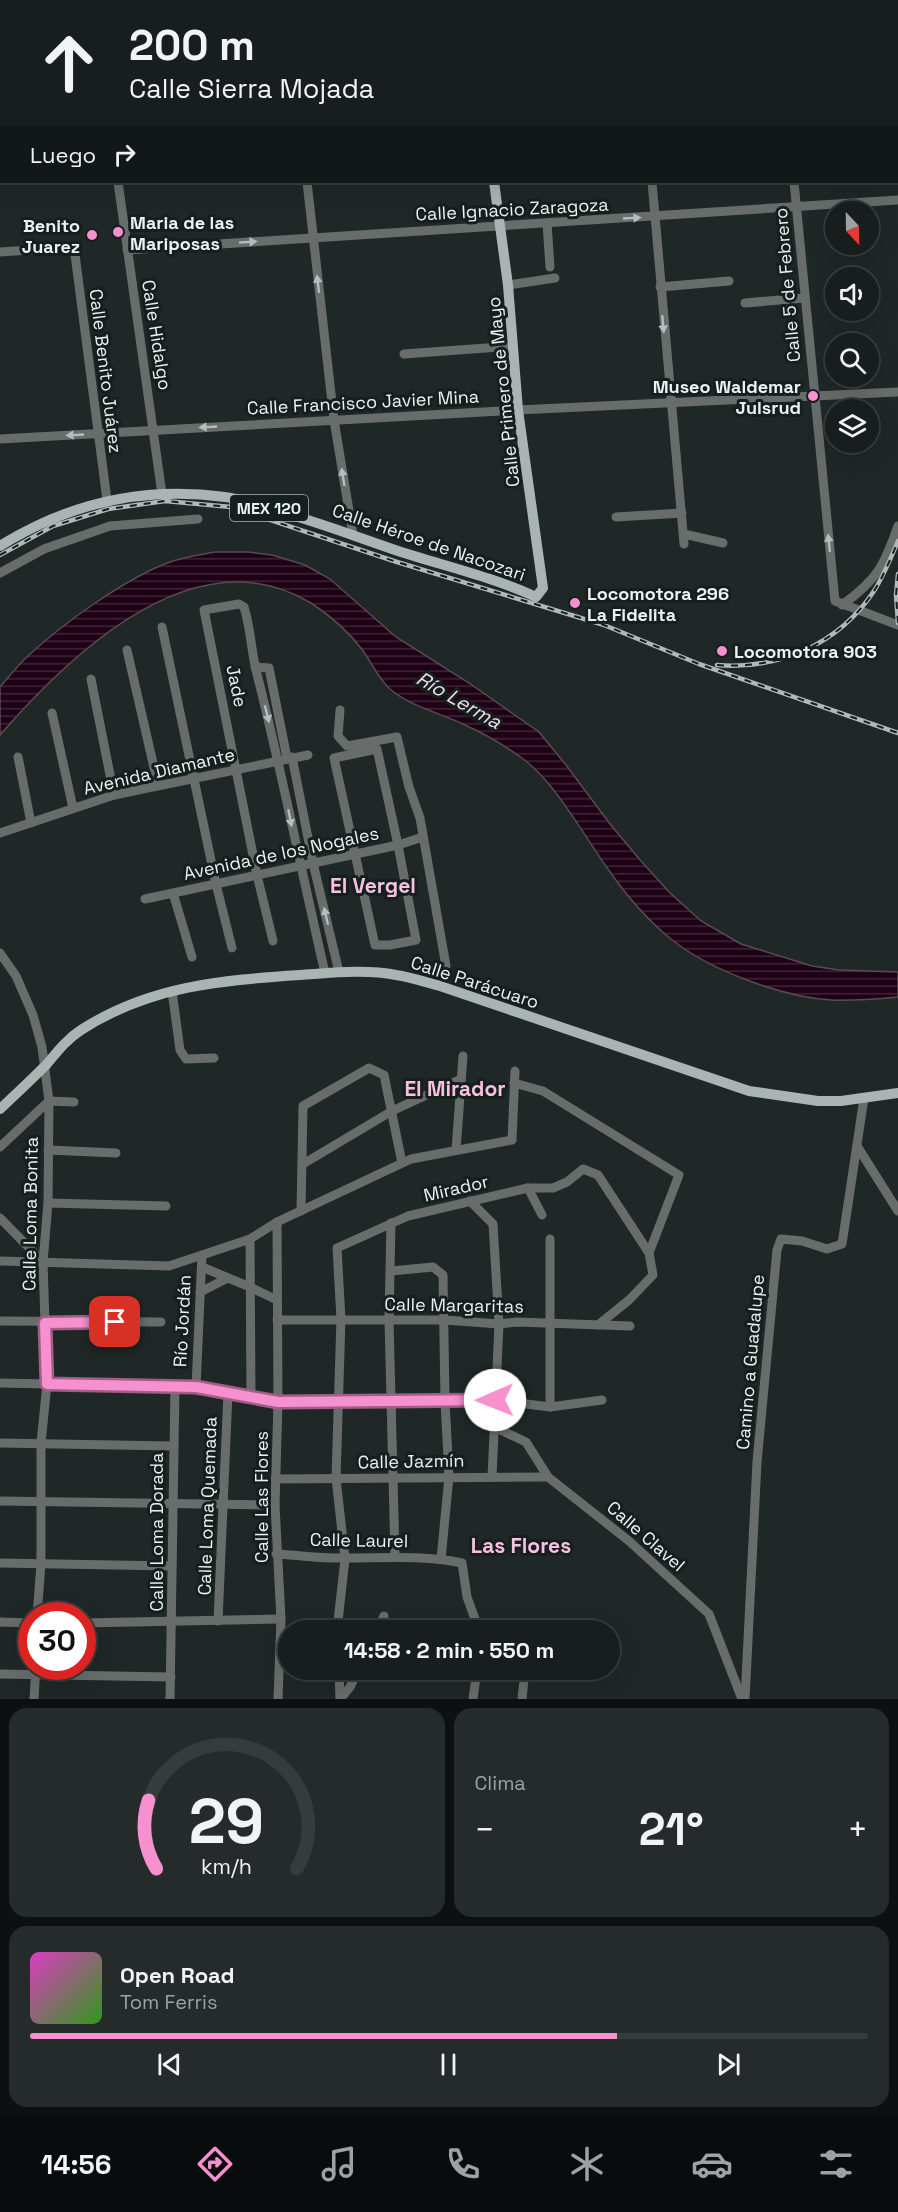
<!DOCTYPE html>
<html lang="es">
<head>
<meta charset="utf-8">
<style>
	body { margin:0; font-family:"Space Grotesk",sans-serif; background:#242b2a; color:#f1f3f6; height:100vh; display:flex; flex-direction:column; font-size:22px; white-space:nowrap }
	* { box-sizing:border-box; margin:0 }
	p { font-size:20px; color:#9ea2a4 }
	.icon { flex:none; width:33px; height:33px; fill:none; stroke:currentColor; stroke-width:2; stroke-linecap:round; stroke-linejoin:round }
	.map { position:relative; height:1699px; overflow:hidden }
	.side { display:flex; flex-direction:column; gap:9px; padding:9px; background:#0d1010; flex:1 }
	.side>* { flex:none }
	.banner { position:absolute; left:0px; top:0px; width:898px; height:183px; box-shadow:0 6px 24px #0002,0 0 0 2px #363c3b; background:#171e1d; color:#f1f3f6; overflow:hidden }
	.needle { width:39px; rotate:158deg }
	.controls { position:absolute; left:825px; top:201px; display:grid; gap:12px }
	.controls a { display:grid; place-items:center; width:54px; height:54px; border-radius:50%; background:#171e1d; box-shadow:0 6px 24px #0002,0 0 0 2px #363c3b; font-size:30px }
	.speed { position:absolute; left:18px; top:1602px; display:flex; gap:12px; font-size:30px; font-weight:700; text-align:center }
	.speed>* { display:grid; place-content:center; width:78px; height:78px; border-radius:50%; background:#171e1d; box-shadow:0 6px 24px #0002,0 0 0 2px #363c3b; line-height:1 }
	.speed .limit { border:9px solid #d22; background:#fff; color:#111 }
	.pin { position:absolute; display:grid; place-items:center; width:51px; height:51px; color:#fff; margin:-26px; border-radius:12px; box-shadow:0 3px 9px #0006 }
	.me { position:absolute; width:66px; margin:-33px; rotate:269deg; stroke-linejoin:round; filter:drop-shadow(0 0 4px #0008) }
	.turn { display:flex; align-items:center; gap:21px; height:126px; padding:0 30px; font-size:27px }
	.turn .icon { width:78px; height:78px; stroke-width:2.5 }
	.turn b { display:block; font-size:42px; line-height:51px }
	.then { display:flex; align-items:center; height:57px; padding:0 30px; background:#0003; gap:12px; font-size:22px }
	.big { font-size:45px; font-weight:800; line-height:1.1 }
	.side .tile { flex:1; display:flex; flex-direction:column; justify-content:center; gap:9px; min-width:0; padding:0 21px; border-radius:18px; background:#242b2a }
	.side .dial { align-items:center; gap:0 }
	.dial svg { height:156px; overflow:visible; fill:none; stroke:#363c3b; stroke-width:7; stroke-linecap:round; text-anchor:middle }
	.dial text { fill:#f1f3f6; stroke:none }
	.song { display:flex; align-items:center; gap:18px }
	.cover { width:72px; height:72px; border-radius:9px; background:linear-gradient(135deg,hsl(310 70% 55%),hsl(110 70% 35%)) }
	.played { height:6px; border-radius:3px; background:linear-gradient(90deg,#f790ce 70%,#363c3b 70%) }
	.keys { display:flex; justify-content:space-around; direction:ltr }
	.heat { display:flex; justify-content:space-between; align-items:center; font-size:33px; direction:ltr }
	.side .tiles { flex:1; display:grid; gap:9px; grid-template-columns:1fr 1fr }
	.tile:last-child { grid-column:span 2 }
	.trip { position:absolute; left:278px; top:1620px; width:342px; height:60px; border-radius:30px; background:#171e1d; box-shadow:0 6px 24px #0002,0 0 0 2px #363c3b; font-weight:800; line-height:60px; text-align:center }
	.dock { display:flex; height:96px; justify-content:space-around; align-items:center; background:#090c0c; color:#9ea2a4 }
	.dock .icon { width:42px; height:42px }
	.dock .selected { color:#f790ce }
	.dock b { font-size:27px; color:#f1f3f6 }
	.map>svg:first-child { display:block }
	.water { fill:url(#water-rules); stroke:#5c4956; stroke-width:1.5 }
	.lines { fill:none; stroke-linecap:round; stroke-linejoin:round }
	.minor { stroke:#686d6c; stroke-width:9 }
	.major { stroke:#aab5b3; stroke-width:10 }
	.rail-casing { stroke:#b1b9b8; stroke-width:4.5 }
	.rail { stroke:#151f1e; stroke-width:2; stroke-dasharray:7; stroke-linecap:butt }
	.oneway { fill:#b7bdbc }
	.route-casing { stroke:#a15e86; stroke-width:15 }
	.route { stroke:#f790ce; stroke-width:10 }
	.poi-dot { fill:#f790ce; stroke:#151f1e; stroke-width:2 }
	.labels { text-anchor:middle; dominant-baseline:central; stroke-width:6; stroke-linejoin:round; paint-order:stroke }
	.shield { fill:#151f1e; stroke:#abb3b2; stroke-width:1.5 }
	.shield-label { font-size:16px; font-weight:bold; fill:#ebf2f1 }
	.street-label { font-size:18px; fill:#ebf2f1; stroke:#151f1e }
	.poi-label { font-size:18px; font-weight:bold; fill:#ebf2f1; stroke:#151f1e; text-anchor:start }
	.water-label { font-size:20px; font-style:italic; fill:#f2dce8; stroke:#151f1e }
	.quarter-label { font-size:21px; font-weight:bold; fill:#fabfe1; stroke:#151f1e }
</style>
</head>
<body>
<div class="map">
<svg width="898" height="1699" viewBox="0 0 898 1699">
	<defs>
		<pattern id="water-rules" width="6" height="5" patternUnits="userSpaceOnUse" patternTransform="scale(1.5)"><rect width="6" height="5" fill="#1e0114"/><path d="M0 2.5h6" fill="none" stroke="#3f2637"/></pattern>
	</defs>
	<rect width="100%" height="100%" fill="#1f2827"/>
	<path class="water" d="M215,552H248L272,555L305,565L330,579L396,637L469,683L539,732L566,765L610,824L641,861L669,892L701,921L741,944L812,966L839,970L898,972V997C876,999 853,1001 831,1000C782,997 709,970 671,939C646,919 626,895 608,869C585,837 557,786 527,762C509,748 487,735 465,725C441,713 411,707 390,689C379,679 372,664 364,652C350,633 331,616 311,603C195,533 71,653 0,735V687C9,677 18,665 28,656C62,624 126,578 170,562C184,557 199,555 215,552Z"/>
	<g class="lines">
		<g class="minor">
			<polyline points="96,0 96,2"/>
			<polyline points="279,0 280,2"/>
			<polyline points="636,0 636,2"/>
			<polyline points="777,0 777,2"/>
			<polyline points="0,81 2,81"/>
			<polyline points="118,182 162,494"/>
			<polyline points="307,182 334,420 353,535"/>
			<polyline points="652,182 684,544"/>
			<polyline points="794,182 835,601 898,625"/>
			<polyline points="547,223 550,267"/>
			<polyline points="127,250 898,200"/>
			<polyline points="0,252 74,247 107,500"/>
			<polyline points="508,285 555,278"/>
			<polyline points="660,287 729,281"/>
			<polyline points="745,303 804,298"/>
			<polyline points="404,354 512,346"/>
			<polyline points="0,439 518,410 898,392"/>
			<polyline points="616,517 682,513"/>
			<polyline points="684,534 723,543"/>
			<polyline points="0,573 44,549 110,526 198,519"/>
			<path d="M842,605C877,580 884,566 898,526"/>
			<polyline points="162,627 216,884 232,948"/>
			<polyline points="127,650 158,785"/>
			<polyline points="255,667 269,668 287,758"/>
			<polyline points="91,679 114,795"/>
			<polyline points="340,710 338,736 347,746 397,737 409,787 420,818 446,966"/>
			<polyline points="52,713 73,808"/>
			<polygon points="377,749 398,845 416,940 390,945 375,945 334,758"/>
			<polyline points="18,757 31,823"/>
			<polyline points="292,757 313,863 339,972"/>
			<polyline points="0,833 114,795 308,755"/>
			<polyline points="173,893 192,957"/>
			<polyline points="145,899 398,845 423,837"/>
			<path d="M273,941L257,875L204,610L239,604L244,607C251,629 251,652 257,674C282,773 302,874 325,973"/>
			<polyline points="0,953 16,976 33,1015 42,1047 49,1101 48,1203 43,1262 47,1384 41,1443 41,1564 37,1616"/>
			<polyline points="172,991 180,1050 186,1059 214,1058"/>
			<polyline points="514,1083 543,1091 679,1175 649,1253"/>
			<polyline points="857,1146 898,1211"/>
			<polyline points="0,1147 49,1101 74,1102"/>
			<polyline points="48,1150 116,1153"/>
			<polyline points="456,1150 463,1056"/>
			<polyline points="303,1164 392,1111 461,1079"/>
			<polyline points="528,1188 542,1215"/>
			<polyline points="470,1201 493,1224 499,1324 492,1477"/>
			<polyline points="48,1203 166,1206"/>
			<polyline points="301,1211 303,1106 369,1068 384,1075 402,1163"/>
			<polyline points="0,1218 43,1262"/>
			<polyline points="277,1222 278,1402 275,1505 281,1619 278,1699"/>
			<polyline points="391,1223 389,1320 395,1556"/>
			<polyline points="250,1239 251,1397"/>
			<polyline points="550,1239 550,1407"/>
			<polyline points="0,1261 169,1266 250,1239 277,1222 411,1159 512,1140 515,1071"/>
			<polyline points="202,1267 250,1287 277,1300"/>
			<polyline points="391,1271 433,1267 443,1275 445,1401 449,1477 441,1559"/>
			<polyline points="200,1292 228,1278"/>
			<polyline points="277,1320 445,1320 499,1324 517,1322 630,1326"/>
			<polyline points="0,1321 161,1322"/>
			<polyline points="0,1383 196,1387 278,1402 495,1400 550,1407 602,1400"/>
			<polyline points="196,1387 202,1255"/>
			<polyline points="494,1427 526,1442 548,1477 629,1541 709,1614 742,1699"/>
			<polyline points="0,1443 173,1446"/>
			<polyline points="275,1479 548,1477"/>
			<polyline points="0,1501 275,1505"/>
			<path d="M276,1554C299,1555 323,1559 346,1558C385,1558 423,1555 462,1563L467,1597L479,1630"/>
			<polyline points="0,1563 172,1566"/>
			<polyline points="218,1621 228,1393"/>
			<polyline points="0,1622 32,1623"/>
			<polyline points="82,1623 281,1619"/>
			<polyline points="337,1630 345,1559 336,1478 341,1319 337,1248 408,1216 528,1188 553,1188 567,1182 583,1169 598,1175 649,1253 653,1275 629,1300 598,1325"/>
			<polyline points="377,1630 384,1616"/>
			<polyline points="339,1670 340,1699"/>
			<polyline points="0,1674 171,1677"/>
			<polyline points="342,1697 350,1687 358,1670"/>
			<polyline points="34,1699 36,1666"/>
			<polyline points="170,1699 175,1387"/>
			<polyline points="473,1699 477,1670"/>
			<polyline points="522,1699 525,1670"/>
			<polyline points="745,1699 757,1462 777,1250 781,1239 802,1241 827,1249 842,1244 864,1098"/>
		</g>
		<g class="major">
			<polyline points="473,0 473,2"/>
			<polyline points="897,8 898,8"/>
			<path d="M0,546C69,503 145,486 225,497C236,498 246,502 256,505C305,517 351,535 398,551C444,566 493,577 536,597L543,588L518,410L508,285L494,182"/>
			<path d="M0,1109C15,1095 31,1080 46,1065C57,1052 67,1039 81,1030C149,986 222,980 300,975C331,973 365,969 396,975C410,977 425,982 440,986L749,1091L818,1101H841L898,1093"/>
		</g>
		<defs>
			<g id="rail">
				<polyline points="0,555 53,526 108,509 165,501 231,507 397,562 604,625 699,664 898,733"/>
				<polyline points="898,574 896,595 898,623"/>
				<path d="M717,665C779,670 839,644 874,591C884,575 891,558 898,541"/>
			</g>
		</defs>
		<use href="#rail" class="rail-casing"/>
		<use href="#rail" class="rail"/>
	</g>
	<defs><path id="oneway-solid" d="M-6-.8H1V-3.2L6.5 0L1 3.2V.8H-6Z" transform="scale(1.5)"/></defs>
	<g class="oneway">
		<use href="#oneway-solid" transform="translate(632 218) rotate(-3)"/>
		<use href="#oneway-solid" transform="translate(248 242) rotate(-4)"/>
		<use href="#oneway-solid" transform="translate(318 284) rotate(-97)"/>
		<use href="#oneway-solid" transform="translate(663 324) rotate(85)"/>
		<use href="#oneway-solid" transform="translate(208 427) rotate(177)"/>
		<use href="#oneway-solid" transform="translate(75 435) rotate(177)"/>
		<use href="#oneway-solid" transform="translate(343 477) rotate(-99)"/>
		<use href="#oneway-solid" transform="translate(829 543) rotate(-96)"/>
		<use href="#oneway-solid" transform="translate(267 714) rotate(76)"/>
		<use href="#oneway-solid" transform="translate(290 818) rotate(79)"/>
		<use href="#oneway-solid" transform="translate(326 916) rotate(-103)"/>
	</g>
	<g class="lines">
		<defs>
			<polyline id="route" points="115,1322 45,1323 47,1384 196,1387 278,1402 495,1400"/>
		</defs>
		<use href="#route" class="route-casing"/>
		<use href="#route" class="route"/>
	</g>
	<g class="poi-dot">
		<circle cx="118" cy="232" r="6"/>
		<circle cx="92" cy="235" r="6"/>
		<circle cx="813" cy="396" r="6"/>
		<circle cx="575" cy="603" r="6"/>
		<circle cx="722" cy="651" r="6"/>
	</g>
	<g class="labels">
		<rect class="shield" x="230" y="495" width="78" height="26" rx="4.5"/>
		<g class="shield-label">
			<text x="269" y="508">MEX 120</text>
		</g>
		<g class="street-label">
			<text transform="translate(512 209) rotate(-3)">Calle Ignacio Zaragoza</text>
			<text transform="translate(787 285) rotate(-95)">Calle 5 de Febrero</text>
			<text transform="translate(157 335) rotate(81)">Calle Hidalgo</text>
			<text transform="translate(106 371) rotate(83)">Calle Benito Juárez</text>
			<text transform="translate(503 392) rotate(-96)">Calle Primero de Mayo</text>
			<text transform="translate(363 402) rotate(-3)">Calle Francisco Javier Mina</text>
			<text transform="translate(429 542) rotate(19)">Calle Héroe de Nacozari</text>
			<text transform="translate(237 686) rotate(78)">Jade</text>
			<text transform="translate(159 771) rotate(-13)">Avenida Diamante</text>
			<text transform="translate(281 853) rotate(-12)">Avenida de los Nogales</text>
			<text transform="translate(475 982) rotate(18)">Calle Parácuaro</text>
			<text transform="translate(456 1188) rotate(-13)">Mirador</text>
			<text transform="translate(30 1214) rotate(-89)">Calle Loma Bonita</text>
			<text transform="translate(454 1305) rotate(1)">Calle Margaritas</text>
			<text transform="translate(182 1321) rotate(-87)">Río Jordán</text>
			<text transform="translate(750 1362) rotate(-85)">Camino a Guadalupe</text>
			<text transform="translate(411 1461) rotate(-1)">Calle Jazmín</text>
			<text transform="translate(261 1497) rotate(-90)">Calle Las Flores</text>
			<text transform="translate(207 1506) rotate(-88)">Calle Loma Quemada</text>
			<text transform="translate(156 1532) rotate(-90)">Calle Loma Dorada</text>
			<text transform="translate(646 1536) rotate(41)">Calle Clavel</text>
			<text transform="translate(359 1540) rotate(1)">Calle Laurel</text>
		</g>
		<g class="poi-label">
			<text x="130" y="222">Maria de las<tspan x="130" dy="21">Mariposas</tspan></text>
			<text x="80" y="225" text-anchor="end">Benito<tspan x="80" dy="21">Juarez</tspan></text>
			<text x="801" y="386" text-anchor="end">Museo Waldemar<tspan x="801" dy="21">Julsrud</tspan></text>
			<text x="587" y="593">Locomotora 296<tspan x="587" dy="21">La Fidelita</tspan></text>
			<text x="734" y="651">Locomotora 903</text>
		</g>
		<g class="water-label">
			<text transform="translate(459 700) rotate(30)">Río Lerma</text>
		</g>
		<g class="quarter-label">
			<text x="373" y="885">El Vergel</text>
			<text x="455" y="1088">El Mirador</text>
			<text x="521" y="1545">Las Flores</text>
		</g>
	</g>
</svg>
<div class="controls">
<a><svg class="needle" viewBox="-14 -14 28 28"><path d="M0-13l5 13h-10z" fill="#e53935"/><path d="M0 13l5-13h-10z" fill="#9ea2a4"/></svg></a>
<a><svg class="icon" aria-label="sound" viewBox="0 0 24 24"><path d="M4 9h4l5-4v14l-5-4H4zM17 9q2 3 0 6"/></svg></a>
<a><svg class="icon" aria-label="search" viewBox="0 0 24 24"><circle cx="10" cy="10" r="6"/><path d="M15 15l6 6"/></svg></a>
<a><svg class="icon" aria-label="layers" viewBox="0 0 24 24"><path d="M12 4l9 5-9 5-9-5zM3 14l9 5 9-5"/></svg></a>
</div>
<div class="speed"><div class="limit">30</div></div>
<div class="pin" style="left:115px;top:1322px;background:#d93025"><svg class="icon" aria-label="arrive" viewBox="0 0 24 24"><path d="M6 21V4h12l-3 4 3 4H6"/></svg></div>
<svg class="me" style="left:495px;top:1400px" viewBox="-20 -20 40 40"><circle r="19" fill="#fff"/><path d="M0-13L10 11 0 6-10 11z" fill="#f790ce"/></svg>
<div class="trip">14:58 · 2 min · 550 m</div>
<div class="banner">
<div class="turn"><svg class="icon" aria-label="ahead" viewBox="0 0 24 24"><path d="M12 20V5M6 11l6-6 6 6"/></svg><div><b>200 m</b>Calle Sierra Mojada</div></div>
<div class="then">Luego<svg class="icon" aria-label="right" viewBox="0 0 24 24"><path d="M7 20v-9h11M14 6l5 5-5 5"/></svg></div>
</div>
</div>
<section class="side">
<div class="tiles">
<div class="tile dial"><svg viewBox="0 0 100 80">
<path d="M14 69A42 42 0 1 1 86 69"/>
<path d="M14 69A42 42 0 0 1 10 34" stroke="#f790ce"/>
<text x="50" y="56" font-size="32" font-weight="700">29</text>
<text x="50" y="72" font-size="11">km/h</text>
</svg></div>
<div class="tile"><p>Clima</p>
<div class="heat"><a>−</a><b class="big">21°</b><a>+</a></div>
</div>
<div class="tile">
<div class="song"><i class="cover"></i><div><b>Open Road</b><p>Tom Ferris</p></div></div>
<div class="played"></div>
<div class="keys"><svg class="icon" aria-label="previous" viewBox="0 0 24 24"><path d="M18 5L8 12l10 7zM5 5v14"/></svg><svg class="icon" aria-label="pause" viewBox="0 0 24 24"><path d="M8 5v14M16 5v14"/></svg><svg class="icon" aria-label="next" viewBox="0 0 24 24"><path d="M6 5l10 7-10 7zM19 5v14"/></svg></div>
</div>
</div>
</section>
<nav class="dock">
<b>14:56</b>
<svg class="icon selected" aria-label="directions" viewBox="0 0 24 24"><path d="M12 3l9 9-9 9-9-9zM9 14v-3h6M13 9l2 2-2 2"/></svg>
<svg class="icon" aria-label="music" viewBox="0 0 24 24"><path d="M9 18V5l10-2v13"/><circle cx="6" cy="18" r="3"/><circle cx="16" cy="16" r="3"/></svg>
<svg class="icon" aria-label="phone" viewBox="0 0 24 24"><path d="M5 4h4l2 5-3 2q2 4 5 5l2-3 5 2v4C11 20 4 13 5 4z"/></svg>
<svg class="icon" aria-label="climate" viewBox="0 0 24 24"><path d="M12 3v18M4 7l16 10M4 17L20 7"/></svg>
<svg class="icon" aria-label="car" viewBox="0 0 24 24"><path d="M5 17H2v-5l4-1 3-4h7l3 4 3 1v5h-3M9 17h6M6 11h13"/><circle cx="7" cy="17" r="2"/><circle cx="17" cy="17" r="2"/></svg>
<svg class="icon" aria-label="filters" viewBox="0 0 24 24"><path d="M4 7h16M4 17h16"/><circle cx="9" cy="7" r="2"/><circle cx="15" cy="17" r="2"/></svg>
</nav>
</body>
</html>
